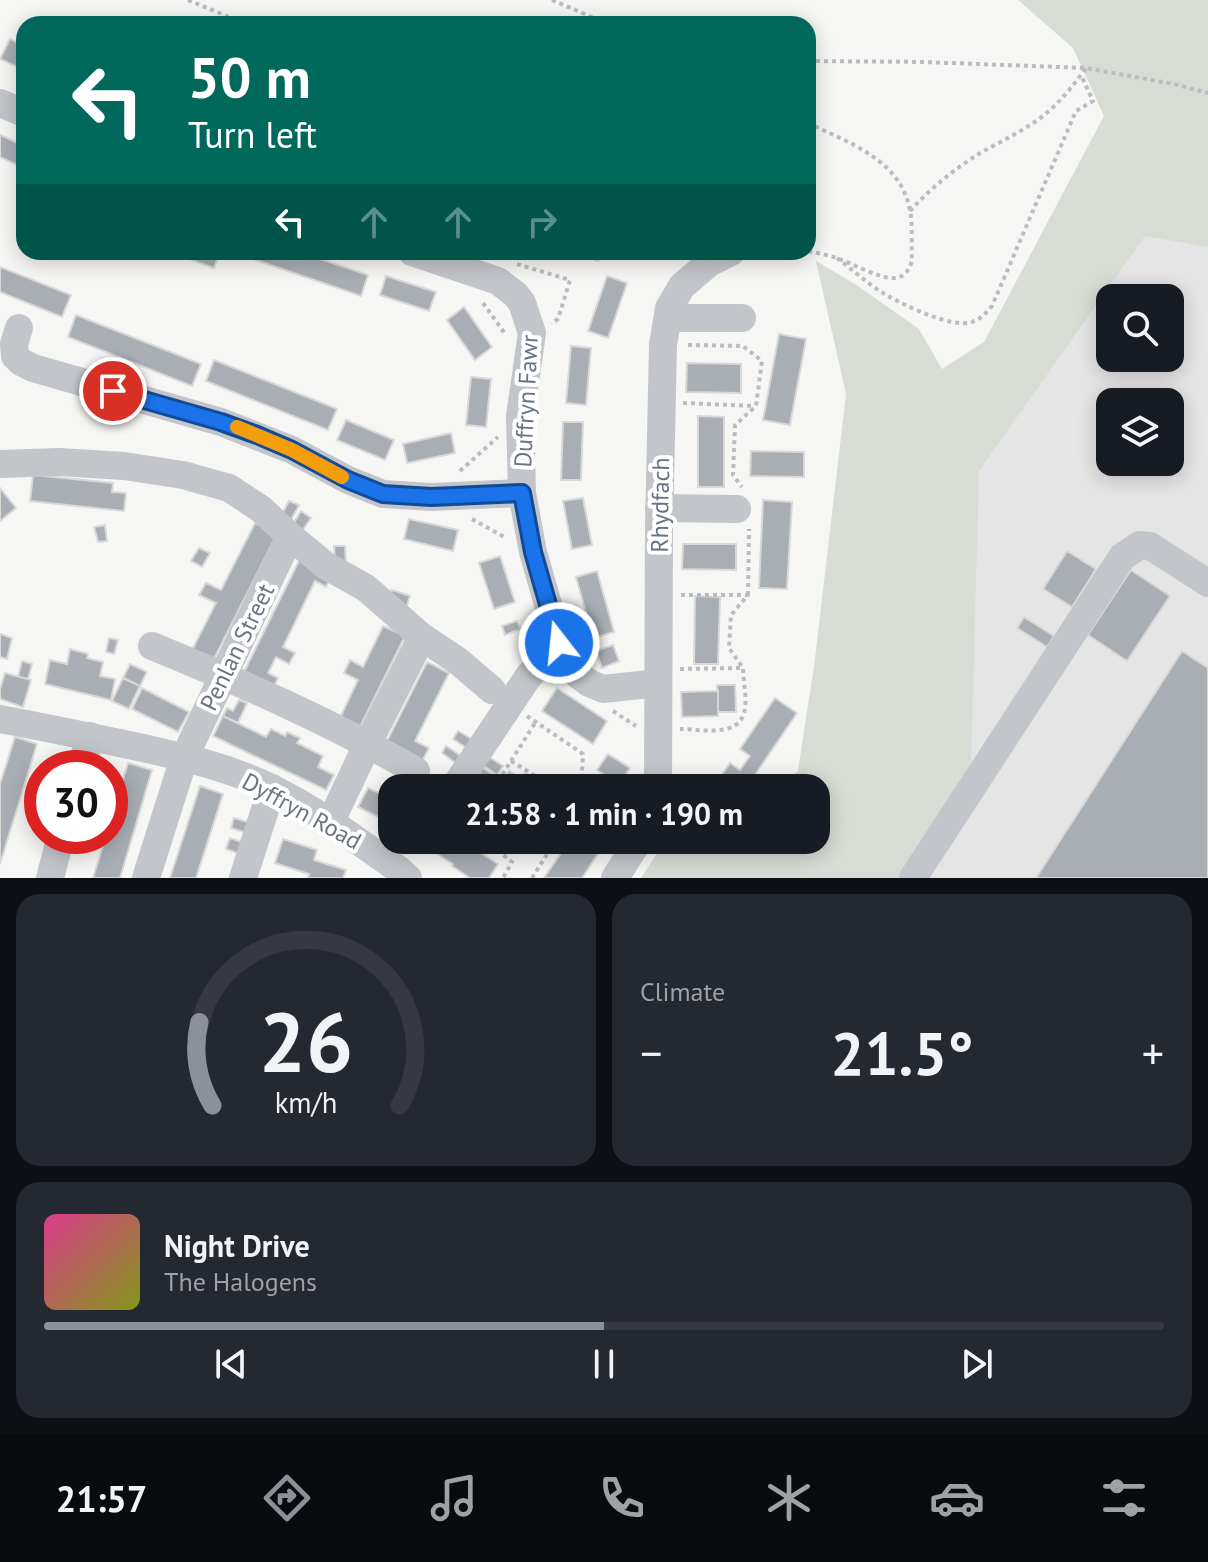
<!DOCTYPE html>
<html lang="en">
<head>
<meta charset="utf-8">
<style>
	body { margin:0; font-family:"PT Sans",sans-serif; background:#242831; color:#f1f3f6; height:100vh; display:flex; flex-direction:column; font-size:30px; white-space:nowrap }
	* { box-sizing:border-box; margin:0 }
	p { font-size:26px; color:#9ea1a6 }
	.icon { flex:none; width:44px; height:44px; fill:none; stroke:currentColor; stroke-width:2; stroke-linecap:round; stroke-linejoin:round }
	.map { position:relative; height:878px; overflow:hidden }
	.panel { display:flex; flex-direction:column; gap:16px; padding:16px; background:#0d0f14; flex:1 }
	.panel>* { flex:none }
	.top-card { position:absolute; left:16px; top:16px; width:800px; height:244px; border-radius:24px; box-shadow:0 4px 20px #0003; background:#00695c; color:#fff; overflow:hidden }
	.fabs { position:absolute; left:1096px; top:284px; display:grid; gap:16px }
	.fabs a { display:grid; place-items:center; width:88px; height:88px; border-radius:16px; background:#171b24; box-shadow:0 4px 20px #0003; font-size:40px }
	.speed { position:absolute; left:24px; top:750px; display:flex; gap:16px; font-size:40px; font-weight:700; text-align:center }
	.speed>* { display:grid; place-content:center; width:104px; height:104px; border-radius:50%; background:#171b24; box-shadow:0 4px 20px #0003; line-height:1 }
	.speed .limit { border:12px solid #d22; background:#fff; color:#111 }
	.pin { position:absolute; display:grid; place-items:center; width:68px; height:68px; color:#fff; margin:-34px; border:4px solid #fff; border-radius:50%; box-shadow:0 2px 8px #0007 }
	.me { position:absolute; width:88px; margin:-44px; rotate:344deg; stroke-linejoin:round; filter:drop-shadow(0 0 6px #0008) }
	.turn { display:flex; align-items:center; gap:28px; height:168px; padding:0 40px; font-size:36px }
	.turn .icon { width:104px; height:104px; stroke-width:2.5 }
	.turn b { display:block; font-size:56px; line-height:68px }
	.lanes { display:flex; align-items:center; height:76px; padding:0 40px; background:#0003; justify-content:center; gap:40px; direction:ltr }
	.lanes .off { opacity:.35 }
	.big { font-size:60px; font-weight:600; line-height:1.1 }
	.panel .tile { flex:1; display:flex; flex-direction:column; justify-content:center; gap:12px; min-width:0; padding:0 28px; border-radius:24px; background:#242831 }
	.panel .dial { align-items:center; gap:0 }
	.dial svg { height:208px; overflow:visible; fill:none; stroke:#363941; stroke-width:7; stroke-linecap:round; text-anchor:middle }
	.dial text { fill:#f1f3f6; stroke:none }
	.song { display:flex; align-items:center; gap:24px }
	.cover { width:96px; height:96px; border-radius:12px; background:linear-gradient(135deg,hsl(330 70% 55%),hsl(70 70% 35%)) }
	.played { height:8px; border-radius:4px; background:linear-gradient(90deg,#8c9099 50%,#363941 50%) }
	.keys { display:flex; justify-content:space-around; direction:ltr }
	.heat { display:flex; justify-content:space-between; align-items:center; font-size:44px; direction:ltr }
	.panel .tiles { flex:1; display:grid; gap:16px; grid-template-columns:1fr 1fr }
	.tile:last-child { grid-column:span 2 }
	.trip { position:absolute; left:378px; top:774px; width:452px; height:80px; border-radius:24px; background:#171b24; box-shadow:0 4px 20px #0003; font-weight:600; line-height:80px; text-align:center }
	.menu { display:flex; height:128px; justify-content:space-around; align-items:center; background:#090b0e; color:#9ea1a6 }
	.menu .icon { width:56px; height:56px }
	.menu .current { color:#8c9099 }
	.menu b { font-size:36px; color:#f1f3f6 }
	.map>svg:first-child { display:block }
	.built { fill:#e4e5e4; fill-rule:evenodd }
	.green { fill:#d7ddd5 }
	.building { fill:#a8aeb4; stroke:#d8d8d6; stroke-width:2 }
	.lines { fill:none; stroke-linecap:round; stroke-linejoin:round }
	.path { stroke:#babcbf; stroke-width:4; stroke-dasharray:4 4; stroke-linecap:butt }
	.minor { stroke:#c2c5c9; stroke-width:28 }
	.route-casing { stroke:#114b97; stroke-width:20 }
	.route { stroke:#1a73e8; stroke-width:14 }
	.slow { stroke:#f59e0b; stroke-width:14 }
	.labels { text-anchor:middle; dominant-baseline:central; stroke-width:8; stroke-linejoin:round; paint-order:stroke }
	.street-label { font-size:24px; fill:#687482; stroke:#fff }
</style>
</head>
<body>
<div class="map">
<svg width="1208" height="878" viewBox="0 0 1208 878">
	<rect width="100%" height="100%" fill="#f6f6f4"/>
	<path class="built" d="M1104,116L1208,185V878H641L658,852L679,840H816V788H776L798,771L814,667ZM1110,298H1170V358H1110ZM1110,402H1170V462H1110Z"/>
	<polygon class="green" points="1018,0 1208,0 1208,247 1145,236 979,471 971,766 898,878 641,878 658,852 679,840 816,840 816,788 776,788 798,771 814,667 846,394 816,261 858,286 919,329 942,369 984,342 1104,116 1073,48"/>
	<g class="building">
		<polygon points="10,39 24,46 24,70 0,59"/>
		<polygon points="0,135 24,146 24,168 0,157"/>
		<polygon points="170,252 220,252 214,268"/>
		<polygon points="246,252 299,252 368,275 361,296 244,256"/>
		<polygon points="571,252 601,252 598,261"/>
		<polygon points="0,267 71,295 62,317 0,292"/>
		<polygon points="386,276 436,292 429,311 380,295"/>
		<polygon points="607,276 627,283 608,338 588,331"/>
		<polygon points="464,307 492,347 475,360 447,320"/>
		<polygon points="76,315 201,364 192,386 68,337"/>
		<polygon points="779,334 806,339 790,425 763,420"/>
		<polygon points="571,346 591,348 586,405 566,403"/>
		<polygon points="214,360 337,409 328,430 206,381"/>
		<polygon points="687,363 741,364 741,393 686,392"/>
		<polygon points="471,377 491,379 486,427 466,425"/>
		<polygon points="698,416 724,417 724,487 698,487"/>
		<polygon points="346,420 394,440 385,460 337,440"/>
		<polygon points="563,422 583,422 581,480 561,480"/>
		<polygon points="451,433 455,453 407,463 403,444"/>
		<polygon points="751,451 804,452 804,477 750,476"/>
		<polygon points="33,475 113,483 112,492 126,493 124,511 30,501"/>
		<polygon points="0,488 16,508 0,521"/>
		<polygon points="583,498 592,545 572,549 563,501"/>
		<polygon points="763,500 792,502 787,589 759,588"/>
		<polygon points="289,501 299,505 291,520 281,516"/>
		<polygon points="301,511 311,518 301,532 292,526"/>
		<polygon points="409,519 458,530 453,551 404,539"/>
		<polygon points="255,523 277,534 210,667 189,656 216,603 199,595 206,583 221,590"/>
		<polygon points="105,525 107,541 98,542 94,527"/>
		<polygon points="683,544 736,544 736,570 682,569"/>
		<polygon points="334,546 345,546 346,562 335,563"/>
		<polygon points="199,548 210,553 202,567 191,561"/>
		<polygon points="1067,551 1096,569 1072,607 1043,589"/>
		<polygon points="500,556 515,602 494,609 479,563"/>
		<polygon points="301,557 333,573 326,587 315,581 283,647 295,653 289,664 276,657 268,673 278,678 272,690 242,676"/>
		<polygon points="1131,570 1170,596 1127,661 1088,635"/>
		<polygon points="597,571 614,632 593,638 576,577"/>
		<polygon points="392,590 410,596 406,608 388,602"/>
		<polygon points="695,596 720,597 718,664 694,664"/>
		<polygon points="1024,617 1054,636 1047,647 1017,628"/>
		<polygon points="517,621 520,629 505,635 502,626"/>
		<polygon points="383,626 405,636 358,731 338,722 358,680 344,673 350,660 363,667"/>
		<polygon points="0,634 12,638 7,659 0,657"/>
		<polygon points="109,638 118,640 114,654 106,652"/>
		<polygon points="613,645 619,661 602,668 596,651"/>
		<polygon points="70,649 88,654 87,658 103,662 100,676 115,679 111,700 45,684 50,660 67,664"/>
		<polygon points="1182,651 1208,668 1208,878 1036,878"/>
		<polygon points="22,661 32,664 28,679 18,677"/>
		<polygon points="427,662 449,673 415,741 429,748 421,763 385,745"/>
		<polygon points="130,664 147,672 140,686 123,678"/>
		<polygon points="5,673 31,680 23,707 0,699 0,689"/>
		<polygon points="123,678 140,686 129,709 112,701"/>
		<polygon points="717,685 735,685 736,712 718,712"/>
		<polygon points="142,688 189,712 178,732 132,709"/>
		<polygon points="557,688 607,721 593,744 542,711"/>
		<polygon points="718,691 718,716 682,717 681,692"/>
		<polygon points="775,698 797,713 746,788 731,788 718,780 730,763 740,770 750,756 740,749"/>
		<polygon points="239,700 247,703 238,723 223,716 227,708 233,711"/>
		<polygon points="223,716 266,737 271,729 285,736 287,732 300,738 297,743 323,756 318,767 334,775 326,790 213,736"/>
		<polygon points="458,731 475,741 470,750 453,739"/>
		<polygon points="15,737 37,744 0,864 0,784"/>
		<polygon points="446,746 461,756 456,763 442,753"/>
		<polygon points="608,754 630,768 620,783 627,788 594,788 603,774 597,770"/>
		<polygon points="489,757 503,766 497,775 484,766"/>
		<polygon points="128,763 152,770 120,878 93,878 106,836 110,836 110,823"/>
		<polygon points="482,767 496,777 491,785 477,775"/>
		<polygon points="509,771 522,779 525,773 538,780 535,788 499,788"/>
		<polygon points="200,786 223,794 196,878 170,878"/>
		<polygon points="368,788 392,799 392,824 358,807"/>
		<polygon points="234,818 250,823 247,833 231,828"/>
		<polygon points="230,838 244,843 240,854 226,849"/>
		<polygon points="283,839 317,850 314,860 346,870 343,878 308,878 309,874 275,863"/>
		<polygon points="422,840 470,840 468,845 498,864 489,878 470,878 452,866 453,864 420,843"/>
		<polygon points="570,840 607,840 582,878 544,878"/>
	</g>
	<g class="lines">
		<g class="path">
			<polyline points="188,0 246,24"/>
			<polyline points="552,0 608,24"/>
			<polyline points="808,61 923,62 1086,68 1174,84 1208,93"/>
			<path d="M808,123C849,143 900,159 910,210C913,226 911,245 912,261C909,270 905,277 895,278C879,279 854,264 839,259C829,255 818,253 808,251"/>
			<path d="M910,211C929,190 953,170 977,155C994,145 1013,136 1030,125C1053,111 1071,89 1086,68"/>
			<path d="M837,258C853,270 870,286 888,296C906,306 953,329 972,322C981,319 986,313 992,306L1076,111L1093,101L1081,75"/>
			<polyline points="517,264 570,280 558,319 551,323"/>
			<polyline points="483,303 506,335"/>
			<polyline points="688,345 743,346 762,361 756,406 735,425 733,475 742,487"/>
			<polyline points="683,403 754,406"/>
			<polyline points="460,471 498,437"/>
			<polyline points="472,519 506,538"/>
			<polyline points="681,595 748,595 731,615 729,648 743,668"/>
			<polyline points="748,595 749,529"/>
			<path d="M680,669L743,668C743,681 748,700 744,713C737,738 700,729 680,729"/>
			<polyline points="613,711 636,726"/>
			<polyline points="527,716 583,754 581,788"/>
			<polyline points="511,761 535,723"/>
			<polyline points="494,788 511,761 555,788"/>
			<polyline points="485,840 512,862 503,878"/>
			<polyline points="541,840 551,847"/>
			<polyline points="412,851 419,840"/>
			<polyline points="532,878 556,840"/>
		</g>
		<g class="minor">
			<polyline points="0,103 24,113"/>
			<polyline points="412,252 498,281 516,295 522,303 532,333 520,416 522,493 533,552 559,643 577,674 589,683 603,689 658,683"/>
			<polyline points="668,318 742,318"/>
			<polyline points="19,328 14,344 15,356 21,362 33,368 221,422 292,450 348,480 383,494 431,497 522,493"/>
			<polyline points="0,464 59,462 124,466 183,475 229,488 261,509 290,536 325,565 366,588 422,637 458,661 492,690"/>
			<polyline points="659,508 737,509"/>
			<path d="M152,646C242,683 331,722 416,771"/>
			<path d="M0,719C48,728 96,738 143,748C187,758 231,768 271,788C317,810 358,841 399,870L408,878"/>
			<polyline points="81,768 90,736"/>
			<polyline points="454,788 528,677 559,643"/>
			<polyline points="658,788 659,528 663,345 669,308 682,286 709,263 731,252"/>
			<polyline points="331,821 368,743 422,637"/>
			<polyline points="50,878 61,836"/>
			<polyline points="146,878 184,758 290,536"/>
			<polyline points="243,878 272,788"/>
			<polyline points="615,878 639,840"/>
			<polyline points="913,878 1122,557 1140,545 1150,546 1208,583"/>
		</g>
	</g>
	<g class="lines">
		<defs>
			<polyline id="route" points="113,391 221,422 257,435 292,450 348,480 383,494 431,497 522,493 533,552 559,643"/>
		</defs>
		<use href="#route" class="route-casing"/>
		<use href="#route" class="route"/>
		<polyline class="slow" points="237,427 292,450 342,477"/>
	</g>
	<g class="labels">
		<g class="street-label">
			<text transform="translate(526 401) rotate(-87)">Duffryn Fawr</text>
			<text transform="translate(660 505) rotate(-89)">Rhydfach</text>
			<text transform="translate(237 647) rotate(-64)">Penlan Street</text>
			<text transform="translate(302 811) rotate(29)">Dyffryn Road</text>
		</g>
	</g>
</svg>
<div class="fabs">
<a><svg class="icon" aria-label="search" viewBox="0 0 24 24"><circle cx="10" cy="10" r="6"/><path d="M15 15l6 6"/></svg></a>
<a><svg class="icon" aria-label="layers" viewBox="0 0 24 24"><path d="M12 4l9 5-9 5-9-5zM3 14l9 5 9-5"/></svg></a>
</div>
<div class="speed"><div class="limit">30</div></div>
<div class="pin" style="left:113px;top:391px;background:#d93025"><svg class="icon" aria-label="arrive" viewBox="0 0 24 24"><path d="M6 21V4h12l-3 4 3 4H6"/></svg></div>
<svg class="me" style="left:559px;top:643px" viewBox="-20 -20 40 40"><circle r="17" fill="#1a73e8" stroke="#fff" stroke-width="3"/><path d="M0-11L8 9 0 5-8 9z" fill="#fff"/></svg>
<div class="trip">21:58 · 1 min · 190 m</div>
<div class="top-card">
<div class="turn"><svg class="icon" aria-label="left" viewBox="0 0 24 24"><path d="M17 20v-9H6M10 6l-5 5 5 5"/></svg><div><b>50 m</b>Turn left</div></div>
<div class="lanes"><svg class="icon" aria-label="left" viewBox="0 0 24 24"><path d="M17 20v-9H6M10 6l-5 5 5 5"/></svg><svg class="icon off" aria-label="ahead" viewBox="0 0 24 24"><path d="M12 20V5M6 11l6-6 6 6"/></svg><svg class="icon off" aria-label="ahead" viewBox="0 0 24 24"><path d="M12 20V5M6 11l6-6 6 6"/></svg><svg class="icon off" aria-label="right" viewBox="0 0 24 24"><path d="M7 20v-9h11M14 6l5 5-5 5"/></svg></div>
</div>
</div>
<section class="panel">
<div class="tiles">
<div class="tile dial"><svg viewBox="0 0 100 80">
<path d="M14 69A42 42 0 1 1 86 69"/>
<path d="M14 69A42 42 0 0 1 9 37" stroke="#8c9099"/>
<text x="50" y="56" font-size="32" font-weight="700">26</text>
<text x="50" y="72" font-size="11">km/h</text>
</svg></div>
<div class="tile"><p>Climate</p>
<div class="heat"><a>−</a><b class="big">21.5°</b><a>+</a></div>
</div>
<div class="tile">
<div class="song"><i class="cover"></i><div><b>Night Drive</b><p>The Halogens</p></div></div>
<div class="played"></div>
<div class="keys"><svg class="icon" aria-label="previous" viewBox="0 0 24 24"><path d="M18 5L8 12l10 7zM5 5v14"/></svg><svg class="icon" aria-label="pause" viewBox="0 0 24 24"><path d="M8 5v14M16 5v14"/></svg><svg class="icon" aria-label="next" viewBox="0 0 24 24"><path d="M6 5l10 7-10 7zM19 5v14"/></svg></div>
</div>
</div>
</section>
<nav class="menu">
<b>21:57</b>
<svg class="icon current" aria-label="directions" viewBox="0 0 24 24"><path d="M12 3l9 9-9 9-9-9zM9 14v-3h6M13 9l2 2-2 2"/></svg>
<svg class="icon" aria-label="music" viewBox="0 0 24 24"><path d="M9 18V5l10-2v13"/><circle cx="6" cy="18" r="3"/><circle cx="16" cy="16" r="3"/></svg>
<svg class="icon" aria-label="phone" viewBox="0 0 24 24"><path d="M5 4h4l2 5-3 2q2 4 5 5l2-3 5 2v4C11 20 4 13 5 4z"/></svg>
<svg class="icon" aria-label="climate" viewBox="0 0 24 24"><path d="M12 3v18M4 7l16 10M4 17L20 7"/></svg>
<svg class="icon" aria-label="car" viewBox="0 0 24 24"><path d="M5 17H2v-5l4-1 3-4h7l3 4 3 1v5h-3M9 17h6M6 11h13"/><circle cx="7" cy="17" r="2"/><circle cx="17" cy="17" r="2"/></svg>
<svg class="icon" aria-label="filters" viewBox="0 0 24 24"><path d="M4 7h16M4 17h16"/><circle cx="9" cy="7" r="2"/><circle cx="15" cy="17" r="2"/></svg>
</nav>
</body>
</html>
